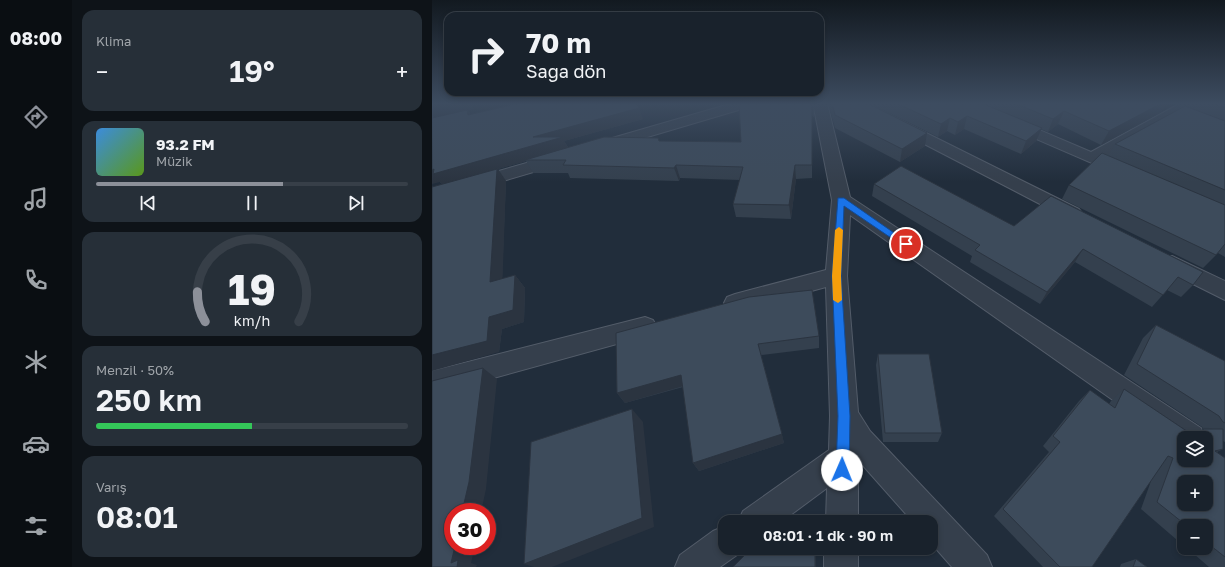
<!DOCTYPE html>
<html lang="tr">
<head>
<meta charset="utf-8">
<style>
	body { margin:0; font-family:"Golos Text",sans-serif; background:#262f38; color:#f1f3f6; height:100vh; display:flex; flex-direction:column; font-size:15px; white-space:nowrap }
	* { box-sizing:border-box; margin:0 }
	p { font-size:13px; color:#9fa4a9 }
	.icon { flex:none; width:22px; height:22px; fill:none; stroke:currentColor; stroke-width:2; stroke-linecap:round; stroke-linejoin:round }
	.map { position:relative; flex:1; overflow:hidden }
	.panel { display:flex; flex-direction:column; gap:10px; padding:10px; background:#0e1318; width:360px }
	.panel>* { flex:none }
	.guide { position:absolute; left:12px; top:12px; width:380px; height:84px; border-radius:12px; box-shadow:0 2px 6px #0003,0 0 0 1px #373f48; background:#19222c; color:#f1f3f6; overflow:hidden }
	.fabs { position:absolute; left:745px; top:431px; display:grid; gap:8px }
	.fabs a { display:grid; place-items:center; width:36px; height:36px; border-radius:8px; background:#19222c; box-shadow:0 2px 6px #0003,0 0 0 1px #373f48; font-size:20px }
	.speed { position:absolute; left:12px; top:503px; display:flex; gap:8px; font-size:20px; font-weight:700; text-align:center }
	.speed>* { display:grid; place-content:center; width:52px; height:52px; border-radius:50%; background:#19222c; box-shadow:0 2px 6px #0003,0 0 0 1px #373f48; line-height:1 }
	.speed .limit { border:6px solid #d22; background:#fff; color:#111 }
	.pin { position:absolute; display:grid; place-items:center; width:34px; height:34px; color:#fff; margin:-17px; border:2px solid #fff; border-radius:50%; box-shadow:0 1px 4px #0007 }
	.me { position:absolute; width:44px; margin:-22px; rotate:1deg; stroke-linejoin:round; filter:drop-shadow(0 0 3px #0008) }
	.turn { display:flex; align-items:center; gap:14px; height:84px; padding:0 16px; font-size:18px }
	.turn .icon { width:52px; height:52px; stroke-width:2.5 }
	.turn b { display:block; font-size:28px; line-height:34px }
	.big { font-size:30px; font-weight:600; line-height:1.1 }
	.panel .card { flex:1; display:flex; flex-direction:column; justify-content:center; gap:6px; min-width:0; padding:0 14px; border-radius:12px; background:#262f38 }
	.panel .dial { align-items:center; gap:0 }
	.dial svg { height:104px; overflow:visible; fill:none; stroke:#373f48; stroke-width:7; stroke-linecap:round; text-anchor:middle }
	.dial text { fill:#f1f3f6; stroke:none }
	.song { display:flex; align-items:center; gap:12px }
	.cover { width:48px; height:48px; border-radius:6px; background:linear-gradient(135deg,hsl(210 70% 55%),hsl(90 70% 35%)) }
	.played { height:4px; border-radius:2px; background:linear-gradient(90deg,#8c9099 60%,#373f48 60%) }
	.keys { display:flex; justify-content:space-around; direction:ltr }
	.heat { display:flex; justify-content:space-between; align-items:center; font-size:22px; direction:ltr }
	.charge { height:6px; border-radius:3px; background:linear-gradient(90deg,#34c759 50%,#373f48 0) }
	.trip { position:absolute; left:286px; top:515px; width:220px; height:40px; border-radius:12px; background:#19222c; box-shadow:0 2px 6px #0003,0 0 0 1px #373f48; font-weight:600; line-height:40px; text-align:center }
	main { display:flex; flex:1; min-height:0 }
	.dock { display:flex; flex-direction:column; width:72px; justify-content:space-around; align-items:center; background:#0a0e12; color:#9fa4a9 }
	.dock .icon { width:28px; height:28px }
	.dock .active { color:#8c9099 }
	.dock b { font-size:18px; color:#f1f3f6 }
	.map>svg:first-child { display:block }
	.lines { fill:none; stroke-linecap:round; stroke-linejoin:round }
	.street-casing { stroke:#535c69; stroke-width:2 }
	.street { fill:#353f4c; fill-rule:evenodd }
	.wall { fill:#34404e; fill-rule:evenodd }
	.shaded-wall { fill:#2b3440 }
	.building { fill:#3d4b5b; stroke:#2b3440; fill-rule:evenodd }
	.route { fill:#1a73e8; stroke:#114b97 }
	.slow { fill:#f59e0b }
</style>
</head>
<body>
<main>
<nav class="dock">
<b>08:00</b>
<svg class="icon active" aria-label="directions" viewBox="0 0 24 24"><path d="M12 3l9 9-9 9-9-9zM9 14v-3h6M13 9l2 2-2 2"/></svg>
<svg class="icon" aria-label="music" viewBox="0 0 24 24"><path d="M9 18V5l10-2v13"/><circle cx="6" cy="18" r="3"/><circle cx="16" cy="16" r="3"/></svg>
<svg class="icon" aria-label="phone" viewBox="0 0 24 24"><path d="M5 4h4l2 5-3 2q2 4 5 5l2-3 5 2v4C11 20 4 13 5 4z"/></svg>
<svg class="icon" aria-label="climate" viewBox="0 0 24 24"><path d="M12 3v18M4 7l16 10M4 17L20 7"/></svg>
<svg class="icon" aria-label="car" viewBox="0 0 24 24"><path d="M5 17H2v-5l4-1 3-4h7l3 4 3 1v5h-3M9 17h6M6 11h13"/><circle cx="7" cy="17" r="2"/><circle cx="17" cy="17" r="2"/></svg>
<svg class="icon" aria-label="filters" viewBox="0 0 24 24"><path d="M4 7h16M4 17h16"/><circle cx="9" cy="7" r="2"/><circle cx="15" cy="17" r="2"/></svg>
</nav>
<section class="panel">
<div class="card"><p>Klima</p>
<div class="heat"><a>−</a><b class="big">19°</b><a>+</a></div>
</div>
<div class="card">
<div class="song"><i class="cover"></i><div><b>93.2 FM</b><p>Müzik</p></div></div>
<div class="played"></div>
<div class="keys"><svg class="icon" aria-label="previous" viewBox="0 0 24 24"><path d="M18 5L8 12l10 7zM5 5v14"/></svg><svg class="icon" aria-label="pause" viewBox="0 0 24 24"><path d="M8 5v14M16 5v14"/></svg><svg class="icon" aria-label="next" viewBox="0 0 24 24"><path d="M6 5l10 7-10 7zM19 5v14"/></svg></div>
</div>
<div class="card dial"><svg viewBox="0 0 100 80">
<path d="M14 69A42 42 0 1 1 86 69"/>
<path d="M14 69A42 42 0 0 1 8 46" stroke="#8c9099"/>
<text x="50" y="56" font-size="32" font-weight="700">19</text>
<text x="50" y="72" font-size="11">km/h</text>
</svg></div>
<div class="card"><p>Menzil · 50%</p><b class="big">250 km</b><div class="charge"></div></div>
<div class="card"><p>Varış</p><b class="big">08:01</b></div>
</section>
<div class="map">
<svg width="793" height="567" viewBox="0 0 793 567">
	<rect width="100%" height="100%" fill="#212d3b"/>
	<g class="lines">
		<defs>
			<g id="street">
				<polygon points="301,103 322,103 320,106 175,149 169,151 163,149 161,146 163,143"/>
				<polygon points="381,103 395,103 418,197 769,428 773,438 752,438 752,449 749,448 418,215 415,276 426,412 438,431 555,555 560,567 520,567 499,543 499,522 481,522 426,460 426,522 394,522 395,488 349,522 306,522 311,511 397,450 398,416 394,287 303,312 295,309 292,303 295,297 303,294 394,270 400,200"/>
				<polygon points="417,103 434,103 647,209 650,213 647,217 640,219 633,217 419,106"/>
				<polygon points="526,103 544,103 659,152 749,103 766,103 764,106 673,157 696,167 699,171 696,175 690,176 528,106"/>
				<polygon points="126,154 132,155 134,159 132,163 0,202 0,190"/>
				<polygon points="740,256 793,281 793,300 733,270 729,264 733,258"/>
				<polygon points="213,317 221,320 225,327 221,334 0,395 0,371"/>
				<polygon points="293,526 293,548 307,548 305,555 288,567 243,567 248,555 281,531"/>
				<rect x="392" y="548" width="34" height="19"/>
			</g>
		</defs>
		<use href="#street" class="street-casing"/>
		<use href="#street" class="street"/>
	</g>
	<g class="wall">
		<polygon points="0,103 41,109 36,110 38,114 211,119 132,141 136,147 227,141 309,142 382,103 382,117 380,116 380,178 364,179 359,219 304,217 301,204 308,180 248,178 247,181 138,178 136,173 101,173 94,161 66,169 74,181 70,279 83,275 93,288 92,322 70,329 67,352 10,184 8,182"/>
		<polygon points="396,103 435,103 493,146 468,162 403,128"/>
		<polygon points="437,103 734,103 729,112 669,145 626,124 616,132 609,129 604,141 589,154 532,129 523,135 515,131 506,137"/>
		<polygon points="737,103 747,103 743,104"/>
		<polygon points="764,103 793,103 793,257 786,253 771,268 630,199 637,185 676,156 683,144 760,109"/>
		<polygon points="442,184 582,226 619,196 761,285 749,297 735,290 720,307 643,262 608,304 538,262 540,256 440,196"/>
		<path d="M724,325L793,361V442L791,441V449L785,452L793,458V567H777L755,548H774V526H752V546L709,509L719,481L660,567H611L562,516L617,452L611,446L647,401L658,390L677,404L679,401L692,389L761,435L771,429L770,427L692,375L711,338ZM752,438H774L752,460Z"/>
		<polygon points="184,333 387,336 387,348 329,355 352,443 267,471 261,463 251,387 193,403 185,393"/>
		<polygon points="446,354 510,433 506,442 451,442 444,365"/>
		<polygon points="704,559 715,567 688,567 689,564"/>
	</g>
	<g class="shaded-wall">
		<polygon points="13,103 40,103 41,109 36,110 43,121 0,118 0,105"/>
		<polygon points="730,103 734,103 729,112 669,145 677,131"/>
		<polygon points="207,108 211,119 132,141 137,149 93,160 94,161 66,169 74,181 70,294 58,282 11,185 8,182 0,184 0,170 101,137"/>
		<polygon points="632,111 626,124 616,132 621,119"/>
		<polygon points="535,116 532,129 523,135 526,122"/>
		<polygon points="518,118 515,131 506,137 509,124"/>
		<polygon points="610,128 604,141 589,154 594,141"/>
		<polygon points="495,133 493,146 468,162 470,149"/>
		<polygon points="244,165 248,178 247,181 242,168"/>
		<polygon points="363,165 364,179 359,219 357,205"/>
		<polygon points="651,249 643,262 608,304 615,292"/>
		<polygon points="83,275 93,288 92,322 70,329 67,352 0,371 0,355"/>
		<polygon points="51,368 65,379 54,489 49,512 30,512"/>
		<polygon points="249,375 255,385 193,403 185,393"/>
		<polygon points="200,409 211,422 222,527 120,567 102,567 92,564"/>
		<polygon points="350,434 352,443 267,471 261,463"/>
		<polygon points="23,546 43,546 39,563 45,565 44,567 25,567 19,563"/>
		<rect x="383" y="548" width="1" height="19"/>
	</g>
	<g class="building">
		<polygon points="0,103 13,103 0,105"/>
		<polygon points="88,103 204,103 207,108 101,137 131,137 1,174 2,169 0,170 0,118 35,110 36,115"/>
		<polygon points="307,103 382,103 382,104 380,103 380,165 363,165 357,205 301,204 311,167 244,165 242,168 131,165 134,160 93,160 172,137 226,138 227,141 309,142"/>
		<polygon points="400,103 435,103 495,133 470,149 403,115"/>
		<polygon points="464,103 549,103 610,128 594,141 535,116 526,122 518,118 509,124"/>
		<polygon points="582,103 730,103 677,131 632,111 621,119"/>
		<polygon points="779,103 793,103 793,108"/>
		<polygon points="753,106 793,121 793,190 683,144"/>
		<polygon points="670,153 793,205 793,244 784,255 637,185"/>
		<polygon points="469,166 582,226 619,196 771,272 761,285 746,277 731,295 651,249 615,292 543,250 548,245 442,184"/>
		<polygon points="65,169 58,282 83,275 81,310 57,317 55,341 0,355 0,187"/>
		<polygon points="380,290 387,336 326,344 350,434 261,463 249,375 185,393 184,333 317,297"/>
		<polygon points="724,325 793,361 793,423 791,422 787,416 705,364"/>
		<polygon points="446,354 497,354 510,433 453,433"/>
		<polygon points="51,368 37,482 30,512 21,512 21,546 23,546 19,563 26,560 25,567 0,567 0,381"/>
		<path d="M692,389L765,438H752V460H774V438H771V429H791V449L783,451L793,458V557L774,542V526H755L725,502L741,458L736,456L660,567H628L571,509L628,442L621,436L658,390L683,408ZM752,482H774V504H752Z"/>
		<polygon points="200,409 210,518 92,564 99,442"/>
		<polygon points="352,516 374,522 346,522"/>
		<polygon points="320,548 383,548 383,567 301,567"/>
		<polygon points="704,559 715,567 701,567"/>
	</g>
	<linearGradient id="sky" x2="0" y2="1"><stop stop-color="#121920"/><stop offset="0.57" stop-color="#3d4c60"/><stop offset="1" stop-color="#3d4c60" stop-opacity="0"/></linearGradient>
	<rect width="793" height="182" fill="url(#sky)"/>
	<polygon class="route" points="406,198 412,198 478,244 474,247 471,246 412,206 409,276 418,416 417,470 415,475 410,477 406,475 404,470 406,416 400,276"/>
	<polygon class="slow" points="407,227 411,230 409,276 410,300 406,303 401,300 400,276 403,230"/>
</svg>
<div class="fabs">
<a><svg class="icon" aria-label="layers" viewBox="0 0 24 24"><path d="M12 4l9 5-9 5-9-5zM3 14l9 5 9-5"/></svg></a>
<a>+</a>
<a>−</a>
</div>
<div class="speed"><div class="limit">30</div></div>
<div class="pin" style="left:474px;top:244px;background:#d93025"><svg class="icon" aria-label="arrive" viewBox="0 0 24 24"><path d="M6 21V4h12l-3 4 3 4H6"/></svg></div>
<svg class="me" style="left:410px;top:470px" viewBox="-20 -20 40 40"><circle r="19" fill="#fff"/><path d="M0-13L10 11 0 6-10 11z" fill="#1a73e8"/></svg>
<div class="trip">08:01 · 1 dk · 90 m</div>
<div class="guide">
<div class="turn"><svg class="icon" aria-label="right" viewBox="0 0 24 24"><path d="M7 20v-9h11M14 6l5 5-5 5"/></svg><div><b>70 m</b>Sağa dön</div></div>
</div>
</div>
</main>
</body>
</html>
